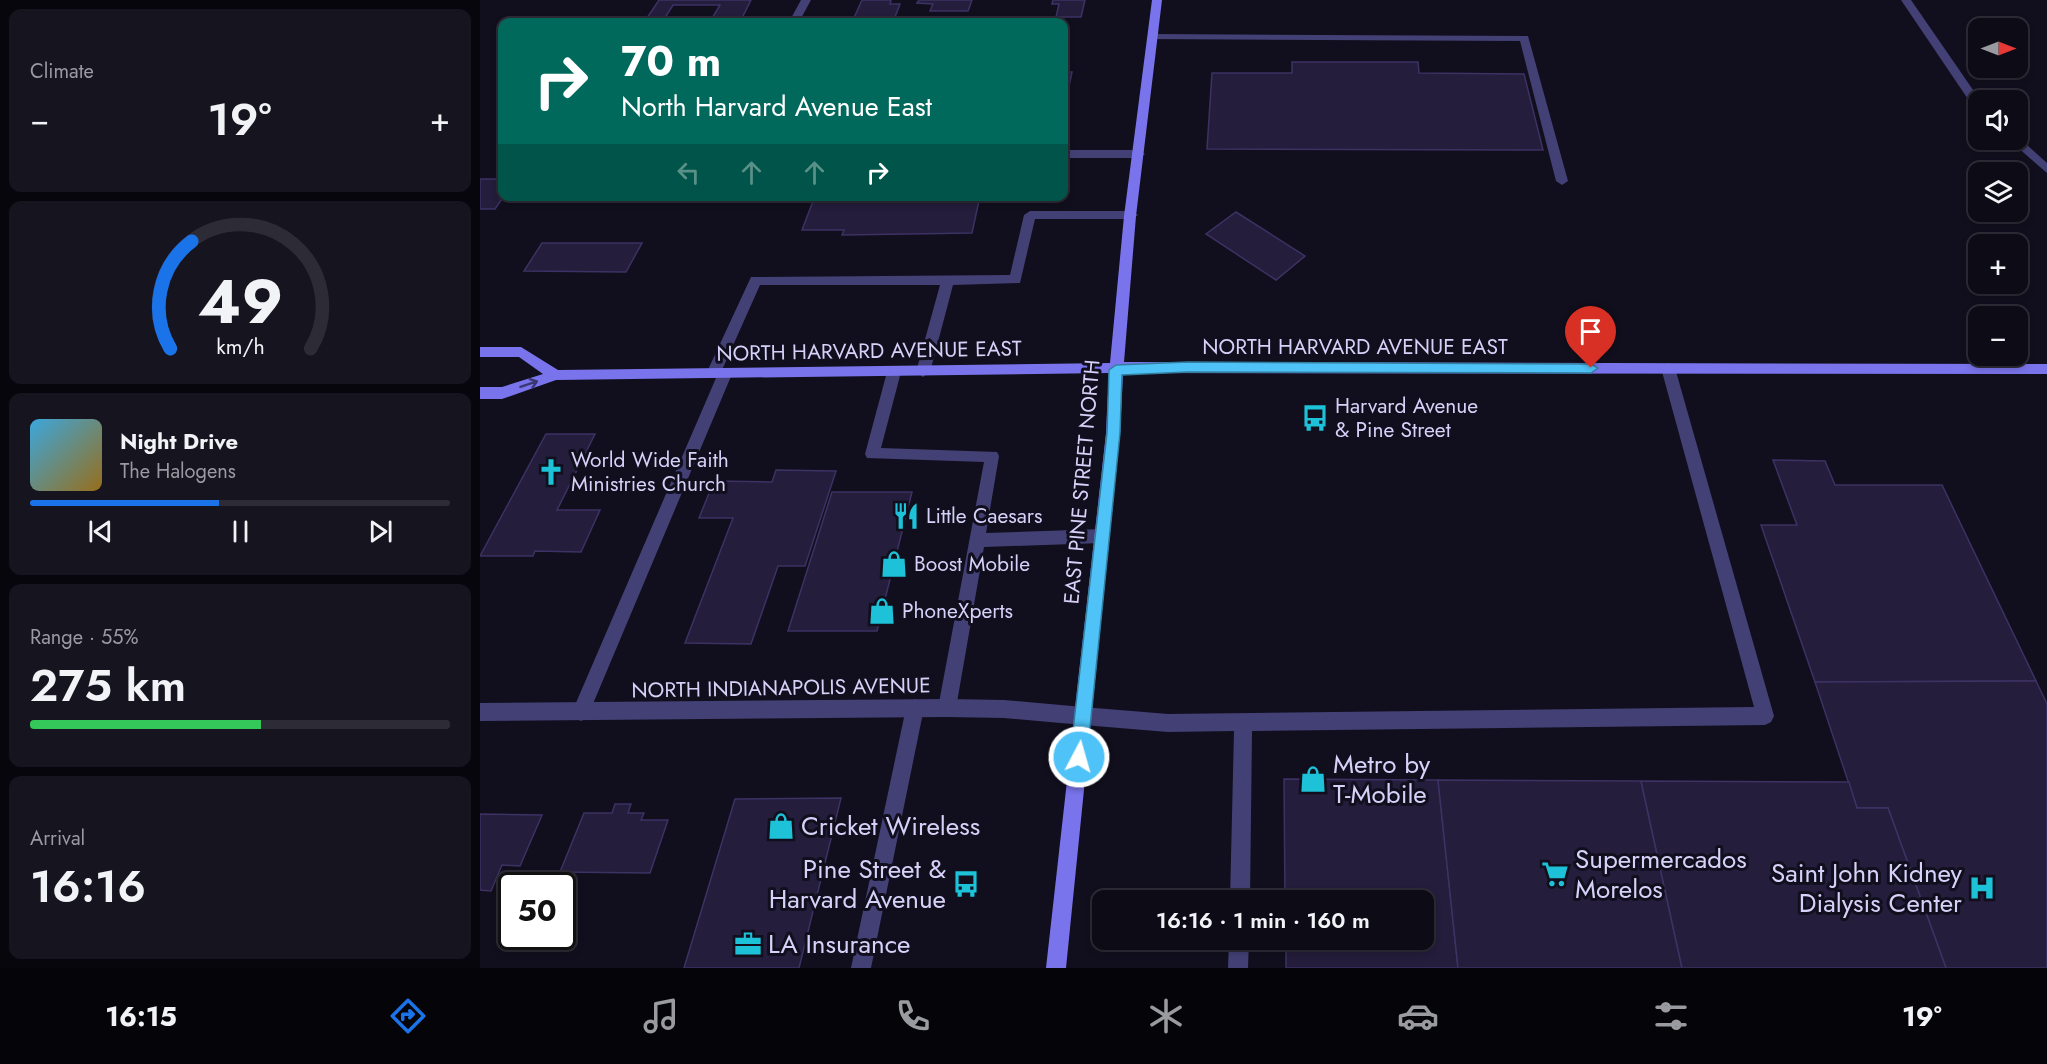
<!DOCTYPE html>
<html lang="en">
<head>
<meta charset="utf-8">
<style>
	body { margin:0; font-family:Jost,sans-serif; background:#16141f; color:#f1f3f6; height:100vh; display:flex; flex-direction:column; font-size:22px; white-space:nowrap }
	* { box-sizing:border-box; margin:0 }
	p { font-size:20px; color:#9a9ba1 }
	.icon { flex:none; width:33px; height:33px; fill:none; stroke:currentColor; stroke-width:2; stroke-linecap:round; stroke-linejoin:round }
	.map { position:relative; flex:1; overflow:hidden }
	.side { display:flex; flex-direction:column; gap:9px; padding:9px; background:#07060c; width:480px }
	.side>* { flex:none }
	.banner { position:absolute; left:18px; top:18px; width:570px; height:183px; border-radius:12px; box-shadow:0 3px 9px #0003,0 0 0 2px #2d2b35; background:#00695c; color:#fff; overflow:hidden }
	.needle { width:39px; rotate:90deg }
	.buttons { position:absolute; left:1488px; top:18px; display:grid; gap:12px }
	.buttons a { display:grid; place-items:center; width:60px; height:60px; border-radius:12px; background:#0d0b16; box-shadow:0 3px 9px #0003,0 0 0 2px #2d2b35; font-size:30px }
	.speed { position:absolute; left:18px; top:872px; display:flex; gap:12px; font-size:30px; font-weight:700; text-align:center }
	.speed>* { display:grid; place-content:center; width:78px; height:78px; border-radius:50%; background:#0d0b16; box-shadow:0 3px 9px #0003,0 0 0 2px #2d2b35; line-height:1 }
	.speed .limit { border:3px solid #111; border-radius:9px; background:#fff; color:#111 }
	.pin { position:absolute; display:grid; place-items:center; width:51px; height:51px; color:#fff; margin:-62px -26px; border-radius:50% 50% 50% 0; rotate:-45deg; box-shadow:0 0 6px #0007 }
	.pin .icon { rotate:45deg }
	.me { position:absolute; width:66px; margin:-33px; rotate:6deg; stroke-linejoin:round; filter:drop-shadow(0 0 4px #0008) }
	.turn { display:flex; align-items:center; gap:21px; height:126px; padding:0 24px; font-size:27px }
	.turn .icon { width:78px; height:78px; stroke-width:2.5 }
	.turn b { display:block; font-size:42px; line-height:51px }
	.lanes { display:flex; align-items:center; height:57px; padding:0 24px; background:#0003; justify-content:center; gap:30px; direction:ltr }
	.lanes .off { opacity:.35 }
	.big { font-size:45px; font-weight:600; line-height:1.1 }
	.side .card { flex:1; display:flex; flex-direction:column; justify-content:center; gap:9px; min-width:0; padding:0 21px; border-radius:12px; background:#16141f }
	.side .dial { align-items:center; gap:0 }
	.dial svg { height:156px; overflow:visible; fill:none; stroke:#2d2b35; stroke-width:7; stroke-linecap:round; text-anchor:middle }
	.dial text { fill:#f1f3f6; stroke:none }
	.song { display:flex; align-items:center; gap:18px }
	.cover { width:72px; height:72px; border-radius:9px; background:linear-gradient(135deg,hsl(200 70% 55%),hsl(40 70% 35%)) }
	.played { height:6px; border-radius:3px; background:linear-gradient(90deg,#1a73e8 45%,#2d2b35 45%) }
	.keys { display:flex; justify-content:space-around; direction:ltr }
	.heat { display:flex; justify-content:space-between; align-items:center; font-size:33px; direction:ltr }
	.charge { height:9px; border-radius:4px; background:linear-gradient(90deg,#34c759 55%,#2d2b35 0) }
	.trip { position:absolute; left:612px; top:890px; width:342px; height:60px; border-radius:12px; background:#0d0b16; box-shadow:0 3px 9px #0003,0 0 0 2px #2d2b35; font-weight:600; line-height:60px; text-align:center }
	.tabs { display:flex; height:96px; justify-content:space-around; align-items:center; background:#050409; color:#9a9ba1 }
	.tabs .icon { width:42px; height:42px }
	.tabs .selected { color:#1a73e8 }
	.tabs b { font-size:27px; color:#f1f3f6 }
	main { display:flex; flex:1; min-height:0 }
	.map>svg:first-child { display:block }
	.building { fill:#241d3b; stroke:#3d3264; stroke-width:1.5 }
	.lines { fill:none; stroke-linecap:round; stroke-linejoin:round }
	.lane { fill:#434076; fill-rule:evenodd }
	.street { fill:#434076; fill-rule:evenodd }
	.secondary { fill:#7a74ec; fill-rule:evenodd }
	.oneway { stroke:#3b3770 }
	.route { fill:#4fc3f7; stroke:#337fa1; stroke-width:1.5 }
	.labels { text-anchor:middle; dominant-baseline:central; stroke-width:6; stroke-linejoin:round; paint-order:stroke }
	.street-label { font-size:21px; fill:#d6d1f9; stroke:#110f1d }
	.poi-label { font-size:21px; fill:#d6d1f9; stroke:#110f1d; text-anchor:start }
	.near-poi-label { font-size:26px; fill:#d6d1f9; stroke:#110f1d; text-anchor:start }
</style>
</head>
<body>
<main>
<section class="side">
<div class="card"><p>Climate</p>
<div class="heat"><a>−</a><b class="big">19°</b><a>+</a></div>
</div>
<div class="card dial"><svg viewBox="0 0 100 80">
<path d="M14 69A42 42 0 1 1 86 69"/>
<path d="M14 69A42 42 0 0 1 25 14" stroke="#1a73e8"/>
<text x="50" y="56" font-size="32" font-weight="700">49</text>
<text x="50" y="72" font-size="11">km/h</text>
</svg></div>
<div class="card">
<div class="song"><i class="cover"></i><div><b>Night Drive</b><p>The Halogens</p></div></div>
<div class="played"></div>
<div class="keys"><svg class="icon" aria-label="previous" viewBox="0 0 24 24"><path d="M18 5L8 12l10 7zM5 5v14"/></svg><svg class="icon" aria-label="pause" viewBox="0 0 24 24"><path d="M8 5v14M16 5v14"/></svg><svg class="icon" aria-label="next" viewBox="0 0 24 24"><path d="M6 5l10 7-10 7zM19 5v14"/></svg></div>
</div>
<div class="card"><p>Range · 55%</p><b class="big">275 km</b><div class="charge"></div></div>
<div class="card"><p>Arrival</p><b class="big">16:16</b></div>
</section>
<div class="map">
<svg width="1567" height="968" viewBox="0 0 1567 968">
	<rect width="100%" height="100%" fill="#110f1d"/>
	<g class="building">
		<polygon points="179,0 271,0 261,20 231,20 240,5 193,5 183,21 165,21"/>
		<polygon points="382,0 411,0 410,4 420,4 415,17 404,17 402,20 373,20"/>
		<polygon points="439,0 492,0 488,11 450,11 453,4 437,3"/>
		<polygon points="573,0 605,0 601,17 576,17 579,4 572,4"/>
		<polygon points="812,62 938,62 939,73 1044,74 1063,150 727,149 732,73 812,73"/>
		<polygon points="584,72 592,72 584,110"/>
		<polygon points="0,179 22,179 24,196 15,209 0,209"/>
		<polygon points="335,196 500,196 492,233 362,235 364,230 322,230"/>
		<polygon points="756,212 825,256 796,280 726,234"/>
		<polygon points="62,243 162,243 146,272 44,271"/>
		<polygon points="66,434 115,434 77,510 120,510 101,552 55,551 53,556 0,556"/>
		<polygon points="1293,460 1345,461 1355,485 1462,485 1556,681 1335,682 1281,525 1317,525"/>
		<polygon points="296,470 356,471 325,566 298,566 271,644 205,643 253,518 219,518 234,481 292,482"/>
		<polygon points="352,492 432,492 397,631 308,631"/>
		<polygon points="1556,681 1567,704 1567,968 1466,968 1408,808 1377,808 1335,682"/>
		<polygon points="804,779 958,780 978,968 806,968 806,939 944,939 944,900 805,900"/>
		<polygon points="958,780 1161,781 1202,968 978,968"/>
		<polygon points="1161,781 1369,782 1377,808 1408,808 1466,968 1202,968"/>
		<polygon points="361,798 319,968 204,968 255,799"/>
		<polygon points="135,804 151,804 148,813 164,813 161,820 188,820 170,873 80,872 104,813 132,813"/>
		<polygon points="0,814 62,815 40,866 22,865 11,891 0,890"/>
	</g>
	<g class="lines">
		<g class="lane">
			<polygon points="672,34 1048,36 1088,181 1082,185 1076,181 1040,41 668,39 668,35"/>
			<polygon points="550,211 652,211 658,215 652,219 555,219 540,283 473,285 450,372 443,377 436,372 460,285 280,285 242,370 250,370 252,374 107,718 101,721 95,718 92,712 236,378 228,378 226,374 271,277 530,275 544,215"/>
			<polygon points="1188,363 1195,368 1294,716 1291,722 1285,725 772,731 770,900 750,900 754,731 688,732 603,725 597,722 594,716 597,710 603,707 688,714 1274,707 1181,368"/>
			<polygon points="414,367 421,372 401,448 517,452 519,456 506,533 622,529 628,531 630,536 628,541 622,543 504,547 476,708 473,714 467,717 461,714 458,708 504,462 387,458 385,454 407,372"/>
			<polygon points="435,699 441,702 444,708 391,968 371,968 426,708 429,702"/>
			<polygon points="749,939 769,939 768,968 748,968"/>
		</g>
		<g class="street">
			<polygon points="321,0 331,0 319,22 309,22"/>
			<polygon points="1421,0 1431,0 1500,100 1498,109 1494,108"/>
			<polygon points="1538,137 1567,163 1567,173 1529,140 1538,140"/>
			<polygon points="584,150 659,150 665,154 659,158 584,158"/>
			<polygon points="467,699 524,700 603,707 609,710 612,716 609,722 603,725 524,718 467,717 0,721 0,703"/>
		</g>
		<polygon class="secondary" points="672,0 682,0 656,216 644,362 1567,364 1567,374 643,373 640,433 586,968 566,968 626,433 629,373 76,380 22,399 0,399 0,387 22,387 63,374 39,357 0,357 0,347 41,347 78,370 630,363 644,216"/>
	</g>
	<defs><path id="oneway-shaft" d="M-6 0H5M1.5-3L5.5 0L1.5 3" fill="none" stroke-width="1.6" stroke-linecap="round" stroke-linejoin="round" transform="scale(1.5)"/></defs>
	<use class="oneway" href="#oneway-shaft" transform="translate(49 384) rotate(-18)"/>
	<polygon class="route" points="708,362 1111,364 1118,368 1111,373 708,372 642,375 640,433 607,757 604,763 599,765 593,763 590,757 627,433 629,370 636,365"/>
	<defs>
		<symbol id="bus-bare" viewBox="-9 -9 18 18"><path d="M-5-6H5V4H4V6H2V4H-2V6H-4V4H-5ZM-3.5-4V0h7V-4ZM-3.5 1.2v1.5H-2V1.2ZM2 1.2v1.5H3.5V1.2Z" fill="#1dc2d8" stroke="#110f1d" stroke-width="2.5" paint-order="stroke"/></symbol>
		<symbol id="church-bare" viewBox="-9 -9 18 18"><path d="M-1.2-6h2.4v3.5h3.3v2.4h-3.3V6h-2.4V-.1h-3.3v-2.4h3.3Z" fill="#1dc2d8" stroke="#110f1d" stroke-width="2.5" paint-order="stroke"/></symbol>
		<symbol id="restaurant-bare" viewBox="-9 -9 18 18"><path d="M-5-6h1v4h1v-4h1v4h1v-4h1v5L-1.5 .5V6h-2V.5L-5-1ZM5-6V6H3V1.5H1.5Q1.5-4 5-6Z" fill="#1dc2d8" stroke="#110f1d" stroke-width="2.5" paint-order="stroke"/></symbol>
		<symbol id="shop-bare" viewBox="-9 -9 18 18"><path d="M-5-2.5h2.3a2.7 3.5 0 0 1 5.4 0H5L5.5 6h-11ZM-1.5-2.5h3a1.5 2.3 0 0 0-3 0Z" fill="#1dc2d8" stroke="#110f1d" stroke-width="2.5" paint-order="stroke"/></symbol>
		<symbol id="supermarket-bare" viewBox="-9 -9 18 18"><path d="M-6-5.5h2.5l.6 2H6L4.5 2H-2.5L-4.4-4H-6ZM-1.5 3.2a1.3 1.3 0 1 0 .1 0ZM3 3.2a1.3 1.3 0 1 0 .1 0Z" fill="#1dc2d8" stroke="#110f1d" stroke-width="2.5" paint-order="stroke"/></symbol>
		<symbol id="hospital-bare" viewBox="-9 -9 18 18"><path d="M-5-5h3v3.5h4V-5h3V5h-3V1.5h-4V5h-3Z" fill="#1dc2d8" stroke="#110f1d" stroke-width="2.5" paint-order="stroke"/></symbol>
		<symbol id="office-bare" viewBox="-9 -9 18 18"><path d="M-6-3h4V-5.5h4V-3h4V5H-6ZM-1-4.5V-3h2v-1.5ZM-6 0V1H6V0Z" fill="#1dc2d8" stroke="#110f1d" stroke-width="2.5" paint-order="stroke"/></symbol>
	</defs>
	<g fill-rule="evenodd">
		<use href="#bus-bare" x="816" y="399" width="38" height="38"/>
		<use href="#church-bare" x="52" y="453" width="38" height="38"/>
		<use href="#restaurant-bare" x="407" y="497" width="38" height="38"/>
		<use href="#shop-bare" x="395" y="545" width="38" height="38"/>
		<use href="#shop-bare" x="383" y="592" width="38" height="38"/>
		<use href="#shop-bare" x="814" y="760" width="38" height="38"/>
		<use href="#shop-bare" x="282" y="807" width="38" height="38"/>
		<use href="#supermarket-bare" x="1056" y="855" width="38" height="38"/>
		<use href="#bus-bare" x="467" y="865" width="38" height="38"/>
		<use href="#hospital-bare" x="1483" y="869" width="38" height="38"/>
		<use href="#office-bare" x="249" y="925" width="38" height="38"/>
	</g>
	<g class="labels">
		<g class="street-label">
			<text x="875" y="347">NORTH HARVARD AVENUE EAST</text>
			<text transform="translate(389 351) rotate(-1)">NORTH HARVARD AVENUE EAST</text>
			<text transform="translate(602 482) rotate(-85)">EAST PINE STREET NORTH</text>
			<text transform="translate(301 688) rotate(-1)">NORTH INDIANAPOLIS AVENUE</text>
		</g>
		<g class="poi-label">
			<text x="855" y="406">Harvard Avenue<tspan x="855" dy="24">&amp; Pine Street</tspan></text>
			<text x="91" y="460">World Wide Faith<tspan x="91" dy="24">Ministries Church</tspan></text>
			<text x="446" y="516">Little Caesars</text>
			<text x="434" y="564">Boost Mobile</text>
			<text x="422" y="611">PhoneXperts</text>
		</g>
		<g class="near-poi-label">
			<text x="853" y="764">Metro by<tspan x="853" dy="30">T-Mobile</tspan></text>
			<text x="321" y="826">Cricket Wireless</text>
			<text x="1095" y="859">Supermercados<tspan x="1095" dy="30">Morelos</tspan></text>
			<text x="466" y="869" text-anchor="end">Pine Street &amp;<tspan x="466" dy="30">Harvard Avenue</tspan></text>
			<text x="1482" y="873" text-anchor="end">Saint John Kidney<tspan x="1482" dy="30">Dialysis Center</tspan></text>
			<text x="288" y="944">LA Insurance</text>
		</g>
	</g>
</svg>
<div class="buttons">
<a><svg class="needle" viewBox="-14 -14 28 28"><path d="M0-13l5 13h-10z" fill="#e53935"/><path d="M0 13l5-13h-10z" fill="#9a9ba1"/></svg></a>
<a><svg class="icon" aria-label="sound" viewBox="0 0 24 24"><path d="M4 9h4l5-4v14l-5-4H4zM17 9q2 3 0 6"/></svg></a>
<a><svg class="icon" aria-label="layers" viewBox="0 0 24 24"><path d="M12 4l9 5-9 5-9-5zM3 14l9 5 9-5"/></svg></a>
<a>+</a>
<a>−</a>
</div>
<div class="speed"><div class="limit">50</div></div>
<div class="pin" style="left:1111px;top:368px;background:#d93025"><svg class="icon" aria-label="arrive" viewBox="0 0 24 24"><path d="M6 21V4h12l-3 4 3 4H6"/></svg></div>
<svg class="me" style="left:599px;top:757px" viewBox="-20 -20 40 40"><circle r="17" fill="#4fc3f7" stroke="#fff" stroke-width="3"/><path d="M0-11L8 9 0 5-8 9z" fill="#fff"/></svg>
<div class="trip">16:16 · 1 min · 160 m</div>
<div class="banner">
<div class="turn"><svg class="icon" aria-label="right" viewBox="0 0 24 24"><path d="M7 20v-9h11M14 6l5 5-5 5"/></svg><div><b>70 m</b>North Harvard Avenue East</div></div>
<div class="lanes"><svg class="icon off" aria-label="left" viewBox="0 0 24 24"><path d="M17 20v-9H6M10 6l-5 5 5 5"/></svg><svg class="icon off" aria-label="ahead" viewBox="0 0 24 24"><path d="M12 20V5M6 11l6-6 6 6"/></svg><svg class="icon off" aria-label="ahead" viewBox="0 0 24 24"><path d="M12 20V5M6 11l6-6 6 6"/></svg><svg class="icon" aria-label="right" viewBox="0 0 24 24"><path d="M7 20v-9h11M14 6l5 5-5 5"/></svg></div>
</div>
</div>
</main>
<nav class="tabs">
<b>16:15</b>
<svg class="icon selected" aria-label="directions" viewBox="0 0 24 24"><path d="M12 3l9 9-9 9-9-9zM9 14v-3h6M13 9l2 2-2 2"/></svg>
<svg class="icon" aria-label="music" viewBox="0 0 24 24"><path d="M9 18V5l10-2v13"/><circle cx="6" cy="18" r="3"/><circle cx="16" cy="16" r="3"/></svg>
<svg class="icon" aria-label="phone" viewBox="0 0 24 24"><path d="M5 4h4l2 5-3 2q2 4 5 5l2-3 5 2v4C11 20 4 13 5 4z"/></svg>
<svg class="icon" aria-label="climate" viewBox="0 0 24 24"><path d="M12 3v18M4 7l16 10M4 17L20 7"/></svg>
<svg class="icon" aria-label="car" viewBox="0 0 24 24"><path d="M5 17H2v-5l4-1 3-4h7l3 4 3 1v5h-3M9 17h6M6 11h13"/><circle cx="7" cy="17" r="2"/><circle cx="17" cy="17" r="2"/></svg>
<svg class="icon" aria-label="filters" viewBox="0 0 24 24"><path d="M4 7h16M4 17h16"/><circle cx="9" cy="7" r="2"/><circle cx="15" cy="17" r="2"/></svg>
<b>19°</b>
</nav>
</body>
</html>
